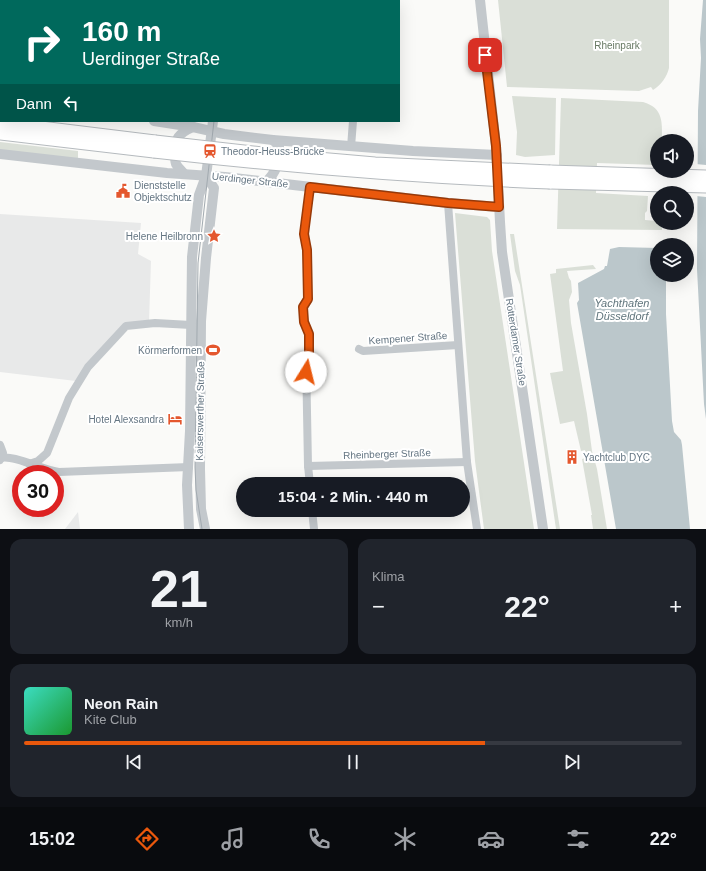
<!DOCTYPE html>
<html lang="de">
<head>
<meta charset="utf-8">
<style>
	body { margin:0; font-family:Helvetica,sans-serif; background:#20242c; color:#f1f3f6; height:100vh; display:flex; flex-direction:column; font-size:15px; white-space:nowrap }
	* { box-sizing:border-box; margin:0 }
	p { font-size:13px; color:#9ea1a6 }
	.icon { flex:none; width:22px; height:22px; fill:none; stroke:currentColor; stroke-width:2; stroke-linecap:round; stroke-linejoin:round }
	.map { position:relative; height:529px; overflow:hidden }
	.side { display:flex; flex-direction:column; gap:10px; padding:10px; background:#0d0f14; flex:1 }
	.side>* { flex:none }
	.guide { position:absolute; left:0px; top:0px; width:400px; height:122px; box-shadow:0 4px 16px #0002; background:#00695c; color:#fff; overflow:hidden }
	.buttons { position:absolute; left:650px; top:134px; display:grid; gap:8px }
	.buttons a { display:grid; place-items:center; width:44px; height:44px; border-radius:50%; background:#171b24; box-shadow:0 4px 16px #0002; font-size:20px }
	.speed { position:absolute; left:12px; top:465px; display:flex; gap:8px; font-size:20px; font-weight:700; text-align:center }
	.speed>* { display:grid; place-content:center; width:52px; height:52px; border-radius:50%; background:#171b24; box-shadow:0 4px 16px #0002; line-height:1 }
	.speed .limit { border:6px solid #d22; background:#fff; color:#111 }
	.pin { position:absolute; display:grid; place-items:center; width:34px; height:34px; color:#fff; margin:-17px; border-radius:8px; box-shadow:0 2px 6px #0006 }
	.me { position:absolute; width:44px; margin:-22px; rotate:9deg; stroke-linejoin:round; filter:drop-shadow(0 0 3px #0008) }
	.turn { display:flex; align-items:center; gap:14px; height:84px; padding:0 16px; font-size:18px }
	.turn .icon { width:52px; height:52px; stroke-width:2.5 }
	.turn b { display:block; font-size:28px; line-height:34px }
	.then { display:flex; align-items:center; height:38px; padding:0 16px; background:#0003; gap:8px; font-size:15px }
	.big { font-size:30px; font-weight:700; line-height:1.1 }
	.side .tile { flex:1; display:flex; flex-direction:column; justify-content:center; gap:6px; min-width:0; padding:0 14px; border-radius:12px; background:#20242c }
	.side .dial { align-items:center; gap:0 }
	.dial b { font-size:52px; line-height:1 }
	.song { display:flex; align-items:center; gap:12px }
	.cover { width:48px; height:48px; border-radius:6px; background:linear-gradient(135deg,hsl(170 70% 55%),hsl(130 70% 35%)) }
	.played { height:4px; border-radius:2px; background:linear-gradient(90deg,#ea580c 70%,#363941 70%) }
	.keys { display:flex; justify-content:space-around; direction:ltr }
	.heat { display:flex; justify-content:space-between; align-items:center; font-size:22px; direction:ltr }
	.side .tiles { flex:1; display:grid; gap:10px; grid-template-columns:1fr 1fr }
	.tile:last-child { grid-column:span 2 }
	.trip { position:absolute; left:236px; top:477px; width:234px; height:40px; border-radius:20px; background:#171b24; box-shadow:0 4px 16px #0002; font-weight:700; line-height:40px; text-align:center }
	.dock { display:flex; height:64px; justify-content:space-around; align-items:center; background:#090b0e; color:#9ea1a6 }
	.dock .icon { width:28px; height:28px }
	.dock .current { color:#ea580c }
	.dock b { font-size:18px; color:#f1f3f6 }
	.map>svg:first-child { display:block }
	.built { fill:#e8e9e9 }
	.green { fill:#dadfd7 }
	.water { fill:#bbc7cb }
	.pier { fill:#fafaf8 }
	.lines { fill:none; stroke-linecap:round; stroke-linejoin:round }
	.primary-casing { stroke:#b5babe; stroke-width:15 }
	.minor { stroke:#c3c8cc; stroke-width:8 }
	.tertiary { stroke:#c3c8cc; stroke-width:10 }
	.primary { stroke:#fff; stroke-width:13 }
	.tram { stroke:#a2aab0; stroke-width:1 }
	.primary-bridge-casing { stroke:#b5babe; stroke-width:15; stroke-linecap:butt }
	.primary-bridge { stroke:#fff; stroke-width:13 }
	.route-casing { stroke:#983908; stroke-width:10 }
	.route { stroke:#ea580c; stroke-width:7 }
	.labels { text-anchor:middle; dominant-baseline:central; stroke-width:4; stroke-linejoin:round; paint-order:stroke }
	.park-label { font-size:10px; fill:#687a64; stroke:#fff }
	.poi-label { font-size:10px; fill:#657683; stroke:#fff; text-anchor:start }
	.street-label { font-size:10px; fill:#657683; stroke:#fff }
	.water-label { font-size:11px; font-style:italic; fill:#60757c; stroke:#fff }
</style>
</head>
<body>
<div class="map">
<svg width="706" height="529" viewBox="0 0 706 529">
	<rect width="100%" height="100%" fill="#fafaf8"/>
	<g class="built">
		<polygon points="0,214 141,223 138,254 151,261 149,322 126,326 76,381 0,372"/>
		<polygon points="78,512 80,529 65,529"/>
	</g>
	<g class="green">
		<path d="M498,0H669V68C667,77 661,85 653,90L651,87L639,91L507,87Z"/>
		<polygon points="512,96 556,98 555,155 525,157 516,155 517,132"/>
		<path d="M561,98L643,102C664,108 662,123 662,141H657V165L597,163L596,193L648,196L647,211L645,213V220L657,221V223H662V230L557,229Z"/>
		<polygon points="0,142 78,151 78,159 0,151"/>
		<polygon points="455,213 487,217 490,220 492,251 534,529 484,529 475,461"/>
		<polygon points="510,234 514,234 560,529 556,529 520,285 515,271"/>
		<polygon points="593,265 596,269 567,271 569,278 571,281 572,292 569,300 571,323 587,414 592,451 597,469 607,529 593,529 591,515 592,515 582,459 586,458 585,450 581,451 574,421 560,424 550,373 563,371 550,274 556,273 556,269"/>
	</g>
	<g class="water">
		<polygon points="703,0 706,0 706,419 704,404 697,269 698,111 701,58 700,39"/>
		<polygon points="619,247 657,248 657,275 666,275 666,314 672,421 674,432 681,440 682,445 690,529 616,529 577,303 579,300 578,283 604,269 605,266 607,266 610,249"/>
	</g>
	<polygon class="pier" points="696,164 706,165 706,197 696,196"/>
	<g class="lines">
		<defs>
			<g id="primary">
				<polyline points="0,123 155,142"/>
				<polyline points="0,133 154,151"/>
				<polyline points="550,172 706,177"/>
				<polyline points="550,182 706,186"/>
			</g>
		</defs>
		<use href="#primary" class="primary-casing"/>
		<g class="minor">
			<polyline points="360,1 361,0"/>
			<polyline points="351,147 353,121"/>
			<polyline points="448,203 467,462 477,529"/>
			<polyline points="359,349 363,351 458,345"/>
			<polyline points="0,445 3,453 0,460"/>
			<path d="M1,458C12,454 43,470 59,472L189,467"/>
			<polyline points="29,464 38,461 47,453 69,398 88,367 126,326 155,323 191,325"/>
			<polyline points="308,466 467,462"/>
			<polyline points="310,484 308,466 306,357 309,355 309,334 304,322 303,307 308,299 307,250 304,234 310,187"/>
			<polyline points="312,510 314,529"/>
		</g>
		<g class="tertiary">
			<polyline points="480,0 496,146 500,222 502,252 543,529"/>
			<polyline points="233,1 233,0"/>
			<polyline points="0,101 1,101"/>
			<polyline points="154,121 193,127 224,134 273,140 413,151 497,155"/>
			<polyline points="0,154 167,173 225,177 448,203 499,207"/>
			<path d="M184,174C182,171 178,168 176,164C175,161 175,157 175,154C174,139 179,133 193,127"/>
			<path d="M266,182C277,172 280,160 279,146L273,140"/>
			<polyline points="189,529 187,485 190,431 192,257 199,195 206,176 213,121"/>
			<polyline points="205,529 201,509 200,469 201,321 206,258 214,188 206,176"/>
		</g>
		<use href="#primary" class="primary"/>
		<g class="tram">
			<polyline points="235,1 235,0"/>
			<polyline points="202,529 196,490 195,467 198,263 214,121"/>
		</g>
		<defs>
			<g id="primary-bridge">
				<polyline points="155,142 272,155 375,164 550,172"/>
				<path d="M154,151C286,166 417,177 550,182"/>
			</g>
		</defs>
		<use href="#primary-bridge" class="primary-bridge-casing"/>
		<use href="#primary-bridge" class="primary-bridge"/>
	</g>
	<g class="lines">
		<defs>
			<polyline id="route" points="306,372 306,357 309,355 309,334 304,322 303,307 308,299 307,250 304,234 310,187 448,203 499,207 496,146 485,55"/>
		</defs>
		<use href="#route" class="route-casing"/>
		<use href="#route" class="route"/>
	</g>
	<defs>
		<symbol id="station-bare" viewBox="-9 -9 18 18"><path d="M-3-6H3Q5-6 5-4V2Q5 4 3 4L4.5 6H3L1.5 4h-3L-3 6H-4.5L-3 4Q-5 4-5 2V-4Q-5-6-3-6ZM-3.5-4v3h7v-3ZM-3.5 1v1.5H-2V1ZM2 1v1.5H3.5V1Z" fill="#e4572e" stroke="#fff" stroke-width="2.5" paint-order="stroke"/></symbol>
		<symbol id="civic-bare" viewBox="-9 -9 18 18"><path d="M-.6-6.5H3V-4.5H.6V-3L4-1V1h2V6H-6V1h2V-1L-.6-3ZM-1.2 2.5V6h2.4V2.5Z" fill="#e4572e" stroke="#fff" stroke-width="2.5" paint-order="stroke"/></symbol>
		<symbol id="sight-bare" viewBox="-9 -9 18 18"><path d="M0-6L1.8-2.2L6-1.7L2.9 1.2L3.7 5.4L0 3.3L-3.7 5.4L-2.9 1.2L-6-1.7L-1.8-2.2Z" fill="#e4572e" stroke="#fff" stroke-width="2.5" paint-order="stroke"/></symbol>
		<symbol id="stadium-bare" viewBox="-9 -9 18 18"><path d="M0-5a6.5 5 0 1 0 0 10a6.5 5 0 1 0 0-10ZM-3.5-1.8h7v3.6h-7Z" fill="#e4572e" stroke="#fff" stroke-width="2.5" paint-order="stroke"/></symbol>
		<symbol id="hotel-bare" viewBox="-9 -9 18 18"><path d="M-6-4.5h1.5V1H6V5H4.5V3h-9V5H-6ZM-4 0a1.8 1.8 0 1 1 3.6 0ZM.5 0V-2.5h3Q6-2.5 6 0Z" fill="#e4572e" stroke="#fff" stroke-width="2.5" paint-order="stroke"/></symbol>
		<symbol id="building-bare" viewBox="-9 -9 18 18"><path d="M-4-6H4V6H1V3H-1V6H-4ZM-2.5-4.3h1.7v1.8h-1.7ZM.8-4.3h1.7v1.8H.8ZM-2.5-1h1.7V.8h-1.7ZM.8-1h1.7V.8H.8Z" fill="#e4572e" stroke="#fff" stroke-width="2.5" paint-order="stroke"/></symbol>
	</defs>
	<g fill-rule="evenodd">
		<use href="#station-bare" x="200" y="141" width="20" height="20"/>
		<use href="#civic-bare" x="113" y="181" width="20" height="20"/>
		<use href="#sight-bare" x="204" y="226" width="20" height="20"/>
		<use href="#stadium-bare" x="203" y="340" width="20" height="20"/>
		<use href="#hotel-bare" x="165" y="409" width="20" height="20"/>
		<use href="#building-bare" x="562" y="447" width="20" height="20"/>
	</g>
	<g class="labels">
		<g class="park-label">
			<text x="617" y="45">Rheinpark</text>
		</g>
		<g class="poi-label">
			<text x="221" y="151">Theodor-Heuss-Brücke</text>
			<text x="134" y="185">Dienststelle<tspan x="134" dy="12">Objektschutz</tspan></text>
			<text x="203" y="236" text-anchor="end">Helene Heilbronn</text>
			<text x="202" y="350" text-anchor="end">Körmerformen</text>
			<text x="164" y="419" text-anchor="end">Hotel Alexsandra</text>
			<text x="583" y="457">Yachtclub DYC</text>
		</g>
		<g class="street-label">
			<text transform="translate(250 180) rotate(6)">Uerdinger Straße</text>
			<text transform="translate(408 338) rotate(-4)">Kempener Straße</text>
			<text transform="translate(516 342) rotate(81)">Rotterdamer Straße</text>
			<text transform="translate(200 411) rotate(-89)">Kaiserswerther Straße</text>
			<text transform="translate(387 454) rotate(-2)">Rheinberger Straße</text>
		</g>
		<g class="water-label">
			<text x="622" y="303">Yachthafen<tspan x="622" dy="13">Düsseldorf</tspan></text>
		</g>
	</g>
</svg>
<div class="buttons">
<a><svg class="icon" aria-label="sound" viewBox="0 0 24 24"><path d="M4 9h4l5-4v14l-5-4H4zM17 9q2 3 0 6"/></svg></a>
<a><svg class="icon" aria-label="search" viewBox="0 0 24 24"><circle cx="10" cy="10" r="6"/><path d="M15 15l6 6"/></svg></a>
<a><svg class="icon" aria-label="layers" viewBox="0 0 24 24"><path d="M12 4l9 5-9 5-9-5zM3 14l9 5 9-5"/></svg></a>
</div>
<div class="speed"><div class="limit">30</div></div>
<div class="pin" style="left:485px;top:55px;background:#d93025"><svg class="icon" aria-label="arrive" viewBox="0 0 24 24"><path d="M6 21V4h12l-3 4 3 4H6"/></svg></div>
<svg class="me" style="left:306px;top:372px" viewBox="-20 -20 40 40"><circle r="19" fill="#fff"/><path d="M0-13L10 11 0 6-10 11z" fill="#ea580c"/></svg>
<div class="trip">15:04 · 2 Min. · 440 m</div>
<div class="guide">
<div class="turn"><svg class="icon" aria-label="right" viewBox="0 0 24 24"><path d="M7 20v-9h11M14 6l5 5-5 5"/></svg><div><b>160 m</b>Uerdinger Straße</div></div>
<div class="then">Dann<svg class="icon" aria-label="left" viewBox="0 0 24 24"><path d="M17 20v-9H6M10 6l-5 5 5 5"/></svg></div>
</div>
</div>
<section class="side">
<div class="tiles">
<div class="tile dial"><b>21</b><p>km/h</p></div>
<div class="tile"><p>Klima</p>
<div class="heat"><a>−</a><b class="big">22°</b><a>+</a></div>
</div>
<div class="tile">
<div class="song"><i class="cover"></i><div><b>Neon Rain</b><p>Kite Club</p></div></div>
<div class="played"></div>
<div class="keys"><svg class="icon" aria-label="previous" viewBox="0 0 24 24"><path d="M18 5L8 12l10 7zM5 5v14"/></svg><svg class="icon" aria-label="pause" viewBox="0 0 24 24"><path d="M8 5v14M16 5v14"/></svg><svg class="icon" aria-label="next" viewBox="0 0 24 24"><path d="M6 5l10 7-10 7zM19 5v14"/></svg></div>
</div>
</div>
</section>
<nav class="dock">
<b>15:02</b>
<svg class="icon current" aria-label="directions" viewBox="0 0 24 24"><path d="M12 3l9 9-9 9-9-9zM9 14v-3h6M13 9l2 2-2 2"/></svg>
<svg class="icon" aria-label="music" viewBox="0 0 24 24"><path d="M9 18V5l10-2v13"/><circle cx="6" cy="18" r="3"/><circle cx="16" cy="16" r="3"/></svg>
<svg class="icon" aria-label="phone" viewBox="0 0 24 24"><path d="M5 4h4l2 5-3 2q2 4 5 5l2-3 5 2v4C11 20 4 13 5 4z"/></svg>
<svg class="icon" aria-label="climate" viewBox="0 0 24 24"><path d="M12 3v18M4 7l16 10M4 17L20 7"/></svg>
<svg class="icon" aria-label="car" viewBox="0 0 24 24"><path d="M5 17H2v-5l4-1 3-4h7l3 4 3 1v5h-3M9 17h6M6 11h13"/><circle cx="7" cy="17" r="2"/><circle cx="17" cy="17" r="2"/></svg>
<svg class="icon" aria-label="filters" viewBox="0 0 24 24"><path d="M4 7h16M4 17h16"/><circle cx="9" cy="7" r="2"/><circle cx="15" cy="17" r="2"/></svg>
<b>22°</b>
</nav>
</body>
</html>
